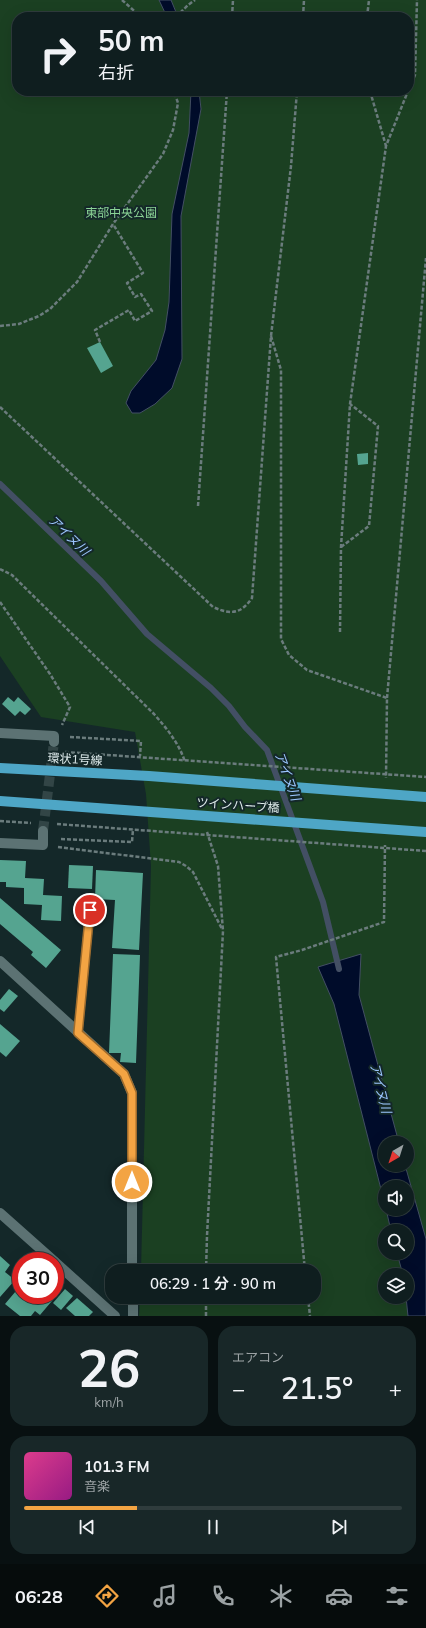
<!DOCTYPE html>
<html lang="ja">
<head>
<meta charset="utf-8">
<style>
	body { margin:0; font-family:Mulish,"Noto Sans JP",sans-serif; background:#182728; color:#f1f3f6; height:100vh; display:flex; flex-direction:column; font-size:15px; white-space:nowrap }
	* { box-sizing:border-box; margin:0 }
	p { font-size:13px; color:#9ba2a4 }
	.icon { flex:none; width:22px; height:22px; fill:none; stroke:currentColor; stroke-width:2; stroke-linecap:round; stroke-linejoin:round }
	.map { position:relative; height:1316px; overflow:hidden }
	.details { display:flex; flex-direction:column; gap:10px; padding:10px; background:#081011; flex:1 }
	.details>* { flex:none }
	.guide { position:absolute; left:12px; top:12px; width:402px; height:84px; border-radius:16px; box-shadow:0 4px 16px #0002,0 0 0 1px #2f3c3d; background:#0f1e1f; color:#f1f3f6; overflow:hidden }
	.needle { width:26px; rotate:219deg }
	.buttons { position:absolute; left:378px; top:1136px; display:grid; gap:8px }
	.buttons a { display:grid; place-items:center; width:36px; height:36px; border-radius:50%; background:#0f1e1f; box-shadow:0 4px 16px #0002,0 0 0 1px #2f3c3d; font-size:20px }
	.speed { position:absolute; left:12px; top:1252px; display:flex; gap:8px; font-size:20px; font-weight:700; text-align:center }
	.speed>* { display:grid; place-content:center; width:52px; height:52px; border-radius:50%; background:#0f1e1f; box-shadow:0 4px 16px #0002,0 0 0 1px #2f3c3d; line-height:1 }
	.speed .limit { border:6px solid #d22; background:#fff; color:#111 }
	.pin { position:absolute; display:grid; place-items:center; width:34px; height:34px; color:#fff; margin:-17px; border:2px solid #fff; border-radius:50%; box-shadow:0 1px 4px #0007 }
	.me { position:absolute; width:44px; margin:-22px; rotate:0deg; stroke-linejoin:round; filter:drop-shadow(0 0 3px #0008) }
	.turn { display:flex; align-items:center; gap:14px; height:84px; padding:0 20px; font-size:18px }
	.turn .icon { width:52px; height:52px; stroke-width:2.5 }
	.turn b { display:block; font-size:28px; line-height:34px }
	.big { font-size:30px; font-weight:600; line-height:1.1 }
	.details .widget { flex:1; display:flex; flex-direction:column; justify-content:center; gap:6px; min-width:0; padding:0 14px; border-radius:16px; background:#182728 }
	.details .dial { align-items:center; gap:0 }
	.dial b { font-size:52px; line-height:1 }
	.song { display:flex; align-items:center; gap:12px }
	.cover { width:48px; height:48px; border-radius:6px; background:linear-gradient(135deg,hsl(330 70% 55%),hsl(310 70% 35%)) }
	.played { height:4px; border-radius:2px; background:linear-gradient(90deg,#f3a443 30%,#2f3c3d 30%) }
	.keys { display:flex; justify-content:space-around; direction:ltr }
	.heat { display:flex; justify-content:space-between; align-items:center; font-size:22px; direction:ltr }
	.details .tiles { flex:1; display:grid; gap:10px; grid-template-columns:1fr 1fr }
	.widget:last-child { grid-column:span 2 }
	.trip { position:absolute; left:105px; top:1264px; width:216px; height:40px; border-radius:16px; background:#0f1e1f; box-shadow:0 4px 16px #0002,0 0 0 1px #2f3c3d; font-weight:600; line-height:40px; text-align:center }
	.dock { display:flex; height:64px; justify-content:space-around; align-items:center; background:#060c0c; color:#9ba2a4 }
	.dock .icon { width:28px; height:28px }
	.dock .on { color:#f3a443 }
	.dock b { font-size:18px; color:#f1f3f6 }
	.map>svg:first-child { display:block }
	.green { fill:#1b4022; fill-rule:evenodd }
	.water { fill:#000c2a; stroke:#434f64 }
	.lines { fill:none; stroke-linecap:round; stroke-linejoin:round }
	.stream { stroke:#434f64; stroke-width:6 }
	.building { fill:#55a490 }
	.street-tunnel { stroke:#324546; stroke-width:10; stroke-dasharray:10 5; stroke-linecap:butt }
	.path { stroke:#6b7c7d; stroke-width:2.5; stroke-dasharray:4 2; stroke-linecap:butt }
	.lane { stroke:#5c7273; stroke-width:9 }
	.street { stroke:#5c7273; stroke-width:10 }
	.primary { stroke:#4ea6c6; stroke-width:10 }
	.route-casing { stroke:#9e6b2c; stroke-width:10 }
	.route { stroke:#f3a443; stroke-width:7 }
	.labels { text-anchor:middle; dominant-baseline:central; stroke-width:4; stroke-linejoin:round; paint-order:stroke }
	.park-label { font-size:12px; fill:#8bd496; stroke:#142829 }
	.street-label { font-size:12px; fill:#dfebec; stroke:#142829 }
	.water-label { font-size:13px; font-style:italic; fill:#9ac4fc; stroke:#142829 }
</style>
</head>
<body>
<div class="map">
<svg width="426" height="1316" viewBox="0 0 426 1316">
	<rect width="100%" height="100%" fill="#142829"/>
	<path class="green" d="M0,0H426V1245L406,1275H385V1297H406L408,1316H139L140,1297H314V1271H141L151,866L146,794L135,732L41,717L0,656ZM17,17H409V91H17ZM385,1143H407V1165H385ZM385,1187H407V1209H385ZM385,1231H407V1253H385Z"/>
	<g class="water">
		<polygon points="159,0 171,0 178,17 167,17"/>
		<polygon points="191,91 199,91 201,109 181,216 182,359 172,388 155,404 140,413 132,413 126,403 131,391 156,360 165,330 169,302 172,214 189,133"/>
		<polygon points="361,954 359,995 399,1143 385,1143 385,1165 405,1165 426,1239 426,1316 408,1316 406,1297 407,1275 403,1275 397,1253 407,1253 407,1231 391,1231 386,1209 407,1209 407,1187 385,1187 385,1205 334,1004 318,967"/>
	</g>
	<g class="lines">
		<polyline class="stream" points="0,484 101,581 147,634 211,688 229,706 245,727 267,750 323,902 339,969"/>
	</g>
	<g class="building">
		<polygon points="100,342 113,366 101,373 87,348"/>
		<polygon points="368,453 368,464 358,465 357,454"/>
		<polygon points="8,697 14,702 18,697 31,709 25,715 20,711 15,716 2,704"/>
		<polygon points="0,860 26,861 25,878 44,879 43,895 62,896 61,921 41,920 42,905 24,904 24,888 6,887 6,882 0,882"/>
		<polygon points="69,865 93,866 92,889 68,888"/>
		<polygon points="96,870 143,873 139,950 112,948 115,900 95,899"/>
		<polygon points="0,898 61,950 46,968 31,955 33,952 0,924"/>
		<polygon points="113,954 140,955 136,1063 120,1062 121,1053 109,1053"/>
		<polygon points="9,989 18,996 4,1012 0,1009 0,1000"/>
		<polygon points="0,1024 20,1041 6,1057 0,1052"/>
		<polygon points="0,1256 10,1265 5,1272 15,1280 0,1297"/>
		<polygon points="21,1285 21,1295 55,1295 55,1293 57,1295 40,1315 35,1311 31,1316 20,1316 5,1304"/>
		<polygon points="65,1289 73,1296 61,1310 53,1303"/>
		<polygon points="77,1298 93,1312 89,1316 75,1316 66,1308"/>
	</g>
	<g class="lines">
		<polyline class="street-tunnel" points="43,831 54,742"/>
		<g class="path">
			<polyline points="122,0 141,17"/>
			<polyline points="176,17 188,5 195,0"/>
			<polyline points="232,17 233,0"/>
			<polyline points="303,17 304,0"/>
			<polyline points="367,17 369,0"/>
			<polyline points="409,89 415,75 417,0"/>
			<polyline points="370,91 386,146"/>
			<polyline points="0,326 19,324 39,316 50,309 77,282 113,224 163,154 173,130 178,103 174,91"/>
			<polyline points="271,336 281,370 281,639 289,655 307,670 387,698 386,778"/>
			<polyline points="100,342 95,330 129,310 135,321 152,311 141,294 135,297 127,283 143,273 113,224"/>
			<path d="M0,407L213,607C231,615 241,614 252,598L271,336L291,166L297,91"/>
			<polyline points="198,506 227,91"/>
			<polyline points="341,547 369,526 378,426 350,404"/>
			<path d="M0,569L12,575L154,714C167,729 179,743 185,762"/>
			<polyline points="0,602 50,674 70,707 62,725"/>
			<polyline points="340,632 341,547 350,404 386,146 408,91"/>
			<polyline points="387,698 426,258"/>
			<polyline points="70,737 141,741 140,756"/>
			<polyline points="65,752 426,777"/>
			<polyline points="0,821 31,823"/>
			<polyline points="57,824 426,851"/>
			<polyline points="61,839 132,842 133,829"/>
			<polyline points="58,847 179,862 186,866 193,872 222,929"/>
			<polyline points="206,1271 207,1236 223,931 218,866 207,832"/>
			<polyline points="305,1271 276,957 302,950 384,922 385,845"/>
			<polyline points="308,1297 310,1316"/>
			<polyline points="206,1316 206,1297"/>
		</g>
		<polyline class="lane" points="78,1033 90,910"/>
		<g class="street">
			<polyline points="0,733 54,736 54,742"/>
			<polyline points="0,843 43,845 43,831"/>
			<polyline points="0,961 124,1074 132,1093 132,1271"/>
			<polyline points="0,1213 54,1261"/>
			<polyline points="55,1262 115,1316"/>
			<polyline points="133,1297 133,1316"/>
		</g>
		<g class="primary">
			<polyline points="0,768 149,776 426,797"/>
			<polyline points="0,801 426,832"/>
		</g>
	</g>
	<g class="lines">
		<defs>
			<polyline id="route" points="90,910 78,1033 124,1074 132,1093 132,1182"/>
		</defs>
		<use href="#route" class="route-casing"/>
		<use href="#route" class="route"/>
	</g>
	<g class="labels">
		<g class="park-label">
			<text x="121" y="212">東部中央公園</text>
		</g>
		<g class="street-label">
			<text transform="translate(75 759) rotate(3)">環状1号線</text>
			<text transform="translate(238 805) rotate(4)">ツインハープ橋</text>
		</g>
		<g class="water-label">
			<text transform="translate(69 535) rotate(44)">アイヌ川</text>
			<text transform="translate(288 776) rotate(70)">アイヌ川</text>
			<text transform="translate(381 1088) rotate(76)">アイヌ川</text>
		</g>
	</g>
</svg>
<div class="buttons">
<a><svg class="needle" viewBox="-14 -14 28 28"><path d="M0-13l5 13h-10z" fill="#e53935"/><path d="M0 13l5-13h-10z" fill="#9ba2a4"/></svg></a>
<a><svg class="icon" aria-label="sound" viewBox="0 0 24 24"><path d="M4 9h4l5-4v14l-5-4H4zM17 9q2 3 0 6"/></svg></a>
<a><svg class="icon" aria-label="search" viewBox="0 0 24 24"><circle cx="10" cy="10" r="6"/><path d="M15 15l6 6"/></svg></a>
<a><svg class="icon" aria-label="layers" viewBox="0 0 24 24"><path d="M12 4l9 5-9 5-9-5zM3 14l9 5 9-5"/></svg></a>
</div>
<div class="speed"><div class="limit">30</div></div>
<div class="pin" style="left:90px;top:910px;background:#d93025"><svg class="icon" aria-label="arrive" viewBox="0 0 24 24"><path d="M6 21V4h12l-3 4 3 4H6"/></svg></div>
<svg class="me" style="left:132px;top:1182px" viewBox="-20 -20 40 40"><circle r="17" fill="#f3a443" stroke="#fff" stroke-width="3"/><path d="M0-11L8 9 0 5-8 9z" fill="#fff"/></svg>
<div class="trip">06:29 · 1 分 · 90 m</div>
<div class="guide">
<div class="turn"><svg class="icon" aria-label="right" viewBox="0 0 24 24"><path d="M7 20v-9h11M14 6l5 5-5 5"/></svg><div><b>50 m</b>右折</div></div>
</div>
</div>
<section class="details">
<div class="tiles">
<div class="widget dial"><b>26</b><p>km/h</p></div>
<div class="widget"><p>エアコン</p>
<div class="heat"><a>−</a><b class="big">21.5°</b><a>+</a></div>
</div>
<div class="widget">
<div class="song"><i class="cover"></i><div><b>101.3 FM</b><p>音楽</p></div></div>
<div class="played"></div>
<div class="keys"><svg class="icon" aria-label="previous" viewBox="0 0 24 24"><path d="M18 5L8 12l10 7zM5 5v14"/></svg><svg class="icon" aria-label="pause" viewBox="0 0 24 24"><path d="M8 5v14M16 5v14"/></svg><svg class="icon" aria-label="next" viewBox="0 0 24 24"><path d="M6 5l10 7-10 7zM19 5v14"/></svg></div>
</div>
</div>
</section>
<nav class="dock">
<b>06:28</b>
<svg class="icon on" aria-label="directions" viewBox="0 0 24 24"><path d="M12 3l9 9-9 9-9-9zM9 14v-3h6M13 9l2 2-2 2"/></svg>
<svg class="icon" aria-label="music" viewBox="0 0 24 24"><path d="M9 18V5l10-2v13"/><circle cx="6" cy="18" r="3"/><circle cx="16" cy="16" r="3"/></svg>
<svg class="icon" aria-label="phone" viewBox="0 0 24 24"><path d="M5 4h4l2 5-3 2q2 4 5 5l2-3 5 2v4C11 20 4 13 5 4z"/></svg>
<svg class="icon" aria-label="climate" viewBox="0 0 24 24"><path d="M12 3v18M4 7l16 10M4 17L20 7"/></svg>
<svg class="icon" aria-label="car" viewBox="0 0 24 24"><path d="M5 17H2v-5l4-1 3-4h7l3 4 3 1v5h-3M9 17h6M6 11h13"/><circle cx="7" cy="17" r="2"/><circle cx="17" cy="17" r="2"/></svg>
<svg class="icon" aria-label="filters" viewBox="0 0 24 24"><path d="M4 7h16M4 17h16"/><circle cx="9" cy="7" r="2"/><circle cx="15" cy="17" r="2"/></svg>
</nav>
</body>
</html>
